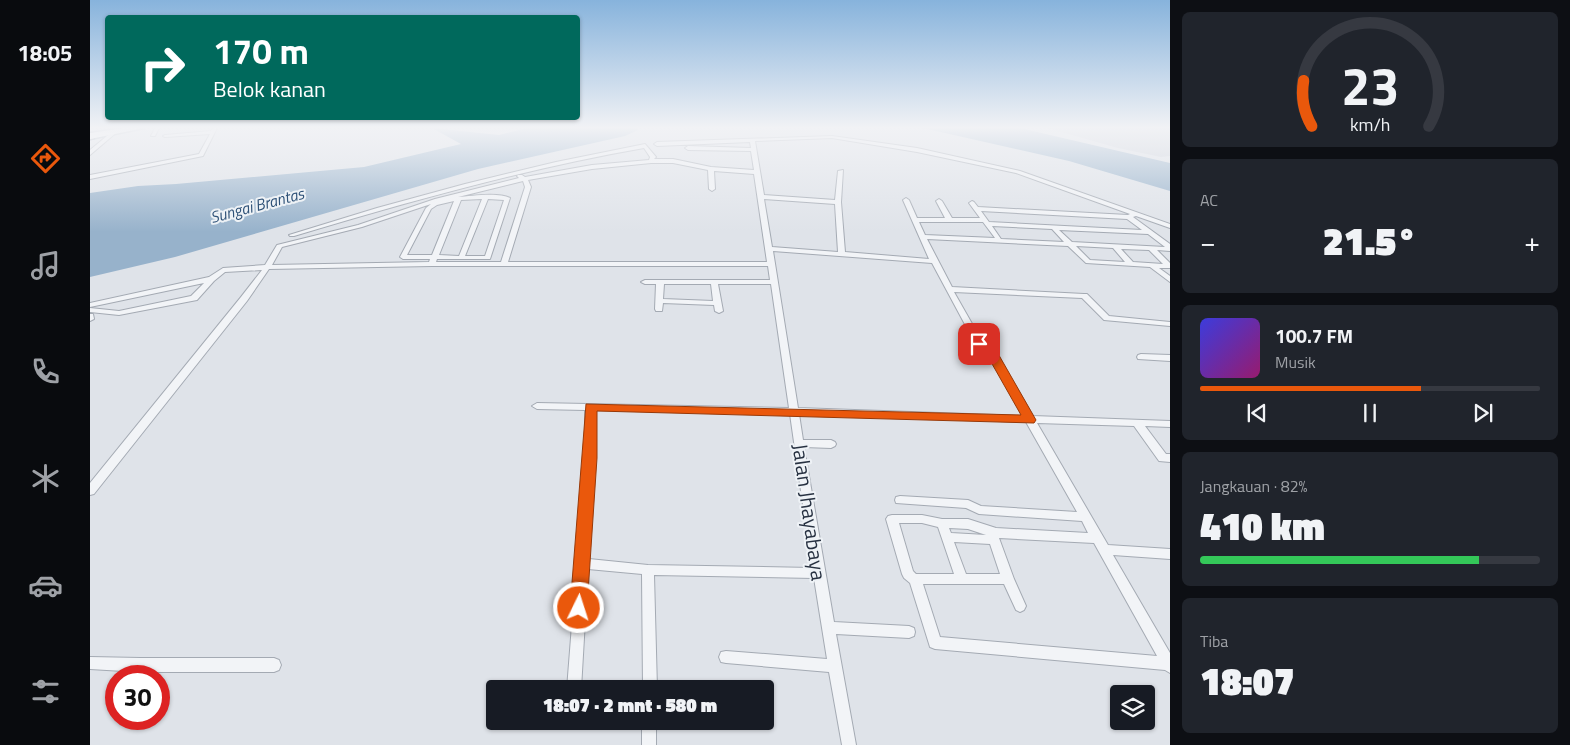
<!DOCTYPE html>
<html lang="id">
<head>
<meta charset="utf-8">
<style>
	body { margin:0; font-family:"Titillium Web",sans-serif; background:#20242c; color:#f1f3f6; height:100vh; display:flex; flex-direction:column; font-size:19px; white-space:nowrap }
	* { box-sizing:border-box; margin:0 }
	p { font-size:16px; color:#9ea1a6 }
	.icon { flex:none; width:28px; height:28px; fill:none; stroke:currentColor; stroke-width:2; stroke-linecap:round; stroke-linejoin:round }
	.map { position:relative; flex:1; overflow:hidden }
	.panel { display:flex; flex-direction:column; gap:12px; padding:12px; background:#0d0f14; width:400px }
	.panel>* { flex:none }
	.hud { position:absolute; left:15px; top:15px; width:475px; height:105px; border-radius:5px; box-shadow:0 1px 4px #0004; background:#00695c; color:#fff; overflow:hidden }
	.buttons { position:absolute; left:1020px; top:685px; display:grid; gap:10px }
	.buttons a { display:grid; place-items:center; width:45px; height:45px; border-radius:5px; background:#171b24; box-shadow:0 1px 4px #0004; font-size:25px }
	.speed { position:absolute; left:15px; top:665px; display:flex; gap:10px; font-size:25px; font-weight:700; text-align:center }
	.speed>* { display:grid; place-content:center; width:65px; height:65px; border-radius:50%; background:#171b24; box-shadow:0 1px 4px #0004; line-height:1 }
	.speed .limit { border:8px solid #d22; background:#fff; color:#111 }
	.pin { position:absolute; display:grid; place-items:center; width:42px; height:42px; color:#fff; margin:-21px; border-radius:10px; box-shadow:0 2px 8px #0006 }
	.me { position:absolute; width:55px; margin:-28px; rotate:4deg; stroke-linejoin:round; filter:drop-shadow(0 0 4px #0008) }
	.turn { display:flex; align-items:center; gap:18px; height:105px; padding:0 25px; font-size:22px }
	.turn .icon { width:65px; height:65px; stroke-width:2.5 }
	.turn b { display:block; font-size:35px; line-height:42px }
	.big { font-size:38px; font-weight:800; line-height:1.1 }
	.panel .card { flex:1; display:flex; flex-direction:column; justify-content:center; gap:8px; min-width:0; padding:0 18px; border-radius:8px; background:#20242c }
	.panel .dial { align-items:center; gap:0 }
	.dial svg { height:130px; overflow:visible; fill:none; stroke:#363941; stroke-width:7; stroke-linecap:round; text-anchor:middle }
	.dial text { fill:#f1f3f6; stroke:none }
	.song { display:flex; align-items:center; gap:15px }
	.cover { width:60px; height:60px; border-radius:8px; background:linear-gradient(135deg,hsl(240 70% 55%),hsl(320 70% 35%)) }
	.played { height:5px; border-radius:2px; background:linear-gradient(90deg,#ea580c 65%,#363941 65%) }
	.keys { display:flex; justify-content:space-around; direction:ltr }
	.heat { display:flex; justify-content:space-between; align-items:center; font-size:28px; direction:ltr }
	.charge { height:8px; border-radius:4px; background:linear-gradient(90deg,#34c759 82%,#363941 0) }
	.trip { position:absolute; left:396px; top:680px; width:288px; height:50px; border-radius:5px; background:#171b24; box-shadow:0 1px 4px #0004; font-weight:800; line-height:50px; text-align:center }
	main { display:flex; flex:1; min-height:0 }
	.menu { display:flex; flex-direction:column; width:90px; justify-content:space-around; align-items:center; background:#090b0e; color:#9ea1a6 }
	.menu .icon { width:35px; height:35px }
	.menu .on { color:#ea580c }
	.menu b { font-size:22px; color:#f1f3f6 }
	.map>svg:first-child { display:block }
	.built { fill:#cdd2db }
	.water { fill:#97b2cb }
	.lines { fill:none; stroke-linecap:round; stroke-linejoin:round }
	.minor-casing { stroke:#a4aab3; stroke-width:2 }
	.primary-casing { stroke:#9da8b5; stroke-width:3 }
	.trunk-casing { stroke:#8591a0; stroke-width:3 }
	.minor { fill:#f2f4f7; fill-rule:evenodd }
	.primary { fill:#fff; fill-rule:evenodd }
	.trunk { fill:#fff; fill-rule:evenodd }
	.route { fill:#ea580c; stroke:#983908 }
	.labels { text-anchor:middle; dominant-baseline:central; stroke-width:4; stroke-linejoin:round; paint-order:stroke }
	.far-water-label { font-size:16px; font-style:italic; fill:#2e5177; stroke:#eef2f6 }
	.near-street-label { font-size:21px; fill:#273141; stroke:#eef2f6 }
</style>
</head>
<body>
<main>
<nav class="menu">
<b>18:05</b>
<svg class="icon on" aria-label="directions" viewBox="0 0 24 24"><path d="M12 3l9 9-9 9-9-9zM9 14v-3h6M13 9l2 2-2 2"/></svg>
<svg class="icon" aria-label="music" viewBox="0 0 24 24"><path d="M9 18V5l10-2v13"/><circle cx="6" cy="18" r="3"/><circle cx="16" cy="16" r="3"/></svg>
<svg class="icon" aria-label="phone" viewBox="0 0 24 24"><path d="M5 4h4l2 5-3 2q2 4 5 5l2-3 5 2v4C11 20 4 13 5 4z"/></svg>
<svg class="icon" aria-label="climate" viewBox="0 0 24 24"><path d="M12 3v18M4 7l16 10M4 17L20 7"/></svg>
<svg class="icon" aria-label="car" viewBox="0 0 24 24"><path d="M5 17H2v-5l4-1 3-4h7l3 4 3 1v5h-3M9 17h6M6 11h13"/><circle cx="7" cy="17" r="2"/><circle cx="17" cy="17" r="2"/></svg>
<svg class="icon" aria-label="filters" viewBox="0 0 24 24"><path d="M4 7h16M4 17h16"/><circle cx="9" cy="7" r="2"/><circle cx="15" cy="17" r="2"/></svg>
</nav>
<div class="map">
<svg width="1080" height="745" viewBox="0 0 1080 745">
	<rect width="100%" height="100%" fill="#dfe3e9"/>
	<polygon class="built" points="957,128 1080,128 1080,156 1071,157 1028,148"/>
	<g class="water">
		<polygon points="342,128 409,135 437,128 545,128 548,130 535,136 388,169 85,257 0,277 0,193 48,186 86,184 274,167 371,144"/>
		<polygon points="833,128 930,128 1080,163 1080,191 979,161"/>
	</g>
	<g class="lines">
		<defs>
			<g id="minor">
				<polygon points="65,128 69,128 65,136 61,136"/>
				<polygon points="123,128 127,128 113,156 0,179 0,175 109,154 120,134 75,137 73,136 75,135 121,131"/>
				<polygon points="23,131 27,132 0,155 0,150"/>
				<path d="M742,136L827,148L930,171L1080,224V228L1046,216L1043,217L1080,244V251L1067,250L1080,263V268H1069L1080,276V282L1060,267L996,263L978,246L837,239L862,287L994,294H997L1019,316L1080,322V326L1014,320L992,298L864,292L893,343L906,353L943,416L1080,421V427L1055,426L1076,454H1080V462L1069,461L1044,426L947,423L1018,545L1080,549V559L1023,555L1080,653V673L1075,670L845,649L840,647L820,583L814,578L812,574L796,519L798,516L802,515H832L852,519H878L906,528L998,533L992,521L889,514L876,508L806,503L805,500L806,497L810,496L878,500L891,506L987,512L936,422L709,414L713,440H741L745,442L746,444L745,446L741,448L714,447L744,622L819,626L824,628L825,632L824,636L819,638L746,634L766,745H752L739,672L636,663L631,662L629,657L631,652L636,651L737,659L724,578L564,575L567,689H553L552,574L498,569L491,689H477L495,458V410L447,409L442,406L447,403L699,408L681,284H628L633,311L629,313L625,311L624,305L573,303L572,311H566L565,309L566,284H555L551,282L555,280H680L678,266H342L179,269L157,301L4,494L0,495V483L151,297L172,270L135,272L124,281L107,300L29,315L0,312V308L29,311L101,296L114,283L0,307V303L119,277L133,268L175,265L187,245L268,225L345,199L429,178L427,176L428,175H432L435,177L502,165L559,160L560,157L554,148C435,169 320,201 204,236H200L199,235L287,208L375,184L466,162L555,144L566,157L564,159H583L621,167L664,170L661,151L598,150L595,148L598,146L661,148L660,142L567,146L564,144L567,142ZM742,138L827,152L926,173L1040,214L1038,215L888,207L884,202L882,201L879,203L890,218H862L852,201L849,199L846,201L855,218H827L819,200L816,198L813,200L839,259L755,252L751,202L753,170L748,171L745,200L674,195L665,141ZM561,163H583L618,170L619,189L622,191L625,189L624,171L664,174L677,262H418L441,187L438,180L502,169ZM433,181L435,187L411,262H346L347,259H400L420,198C409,192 381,196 368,197ZM392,199L369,256L349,255L371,200ZM398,199L414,200L395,256H375ZM674,199L745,204L748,252L682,247ZM364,201L342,255H317L341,209L347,205ZM341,204L336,208L310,257L313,259H340L339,262L182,265L192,247L272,227ZM891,211L1037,219L1052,230L899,222ZM829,222H893L905,238L835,235ZM902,226L962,229L974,242L911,239ZM969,230L1058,234L1075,247L982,242ZM986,246L1023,248L1035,262L1000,260ZM1031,249L1059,250L1073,264L1043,262ZM683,251L842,263L886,345L899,355L933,416L708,408ZM574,284H621L623,301L573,299ZM505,410L700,414L722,568L558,565L499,559L505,458ZM809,523H832L848,527L864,574H826L823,571ZM859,528L878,529L896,535L861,533ZM909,538L1004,543L1067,656L850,637L833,584H914L926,610L930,612L934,610L936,606L924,579ZM864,542L900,544L910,574H876Z"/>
				<polygon points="0,314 3,314 4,319 0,321"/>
				<polygon points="1051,354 1080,355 1080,361 1048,359 1047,357 1048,355"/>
				<polygon points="0,657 50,658 184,658 189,660 191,665 189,670 184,672 50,672 0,669"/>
				<rect x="552" y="721" width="14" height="24"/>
			</g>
			<polygon id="primary" points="34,128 54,128 0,139 0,133"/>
			<polygon id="trunk" points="0,133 4,134 4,138 0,139"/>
		</defs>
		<use href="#minor" class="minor-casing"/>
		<use href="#primary" class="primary-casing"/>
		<use href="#trunk" class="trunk-casing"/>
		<use href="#minor" class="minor"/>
		<use href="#primary" class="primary"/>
		<use href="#trunk" class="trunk"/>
	</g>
	<linearGradient id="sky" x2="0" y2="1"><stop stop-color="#87b3dc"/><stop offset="0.55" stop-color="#f1f2f5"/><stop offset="1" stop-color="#f1f2f5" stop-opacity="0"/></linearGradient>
	<rect width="1080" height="232" fill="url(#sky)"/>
	<polygon class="route" points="889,341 906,350 946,420 944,423 507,411 507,458 497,608 494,613 489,615 483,613 480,608 496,404 931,415 897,355 884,344"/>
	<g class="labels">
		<g class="far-water-label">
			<text transform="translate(167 205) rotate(-15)">Sungai Brantas</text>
		</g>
		<g class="near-street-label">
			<text transform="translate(720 512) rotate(82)">Jalan Jhayabaya</text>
		</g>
	</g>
</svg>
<div class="buttons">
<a><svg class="icon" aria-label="layers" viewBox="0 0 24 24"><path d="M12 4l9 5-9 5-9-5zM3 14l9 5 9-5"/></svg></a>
</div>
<div class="speed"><div class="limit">30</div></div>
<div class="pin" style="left:889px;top:344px;background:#d93025"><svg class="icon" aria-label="arrive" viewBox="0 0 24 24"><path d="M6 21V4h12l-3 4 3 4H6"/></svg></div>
<svg class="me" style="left:489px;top:608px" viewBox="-20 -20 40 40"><circle r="17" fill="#ea580c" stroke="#fff" stroke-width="3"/><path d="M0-11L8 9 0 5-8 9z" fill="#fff"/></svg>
<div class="trip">18:07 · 2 mnt · 580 m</div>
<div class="hud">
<div class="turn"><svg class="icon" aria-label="right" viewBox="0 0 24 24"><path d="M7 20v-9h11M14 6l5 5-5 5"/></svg><div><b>170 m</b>Belok kanan</div></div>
</div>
</div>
<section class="panel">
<div class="card dial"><svg viewBox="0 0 100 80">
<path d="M14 69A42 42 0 1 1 86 69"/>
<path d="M14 69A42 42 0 0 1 9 41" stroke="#ea580c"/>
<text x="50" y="56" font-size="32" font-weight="700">23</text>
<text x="50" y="72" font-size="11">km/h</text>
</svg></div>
<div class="card"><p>AC</p>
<div class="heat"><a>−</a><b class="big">21.5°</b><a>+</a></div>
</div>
<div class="card">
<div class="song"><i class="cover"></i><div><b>100.7 FM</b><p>Musik</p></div></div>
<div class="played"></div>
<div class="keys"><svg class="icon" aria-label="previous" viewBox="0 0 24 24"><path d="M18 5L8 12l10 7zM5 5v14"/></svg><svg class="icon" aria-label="pause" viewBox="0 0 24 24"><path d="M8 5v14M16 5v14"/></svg><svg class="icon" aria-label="next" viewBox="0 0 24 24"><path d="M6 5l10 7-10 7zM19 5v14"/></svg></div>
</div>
<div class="card"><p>Jangkauan · 82%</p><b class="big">410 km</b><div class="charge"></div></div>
<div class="card"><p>Tiba</p><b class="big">18:07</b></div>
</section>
</main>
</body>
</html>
